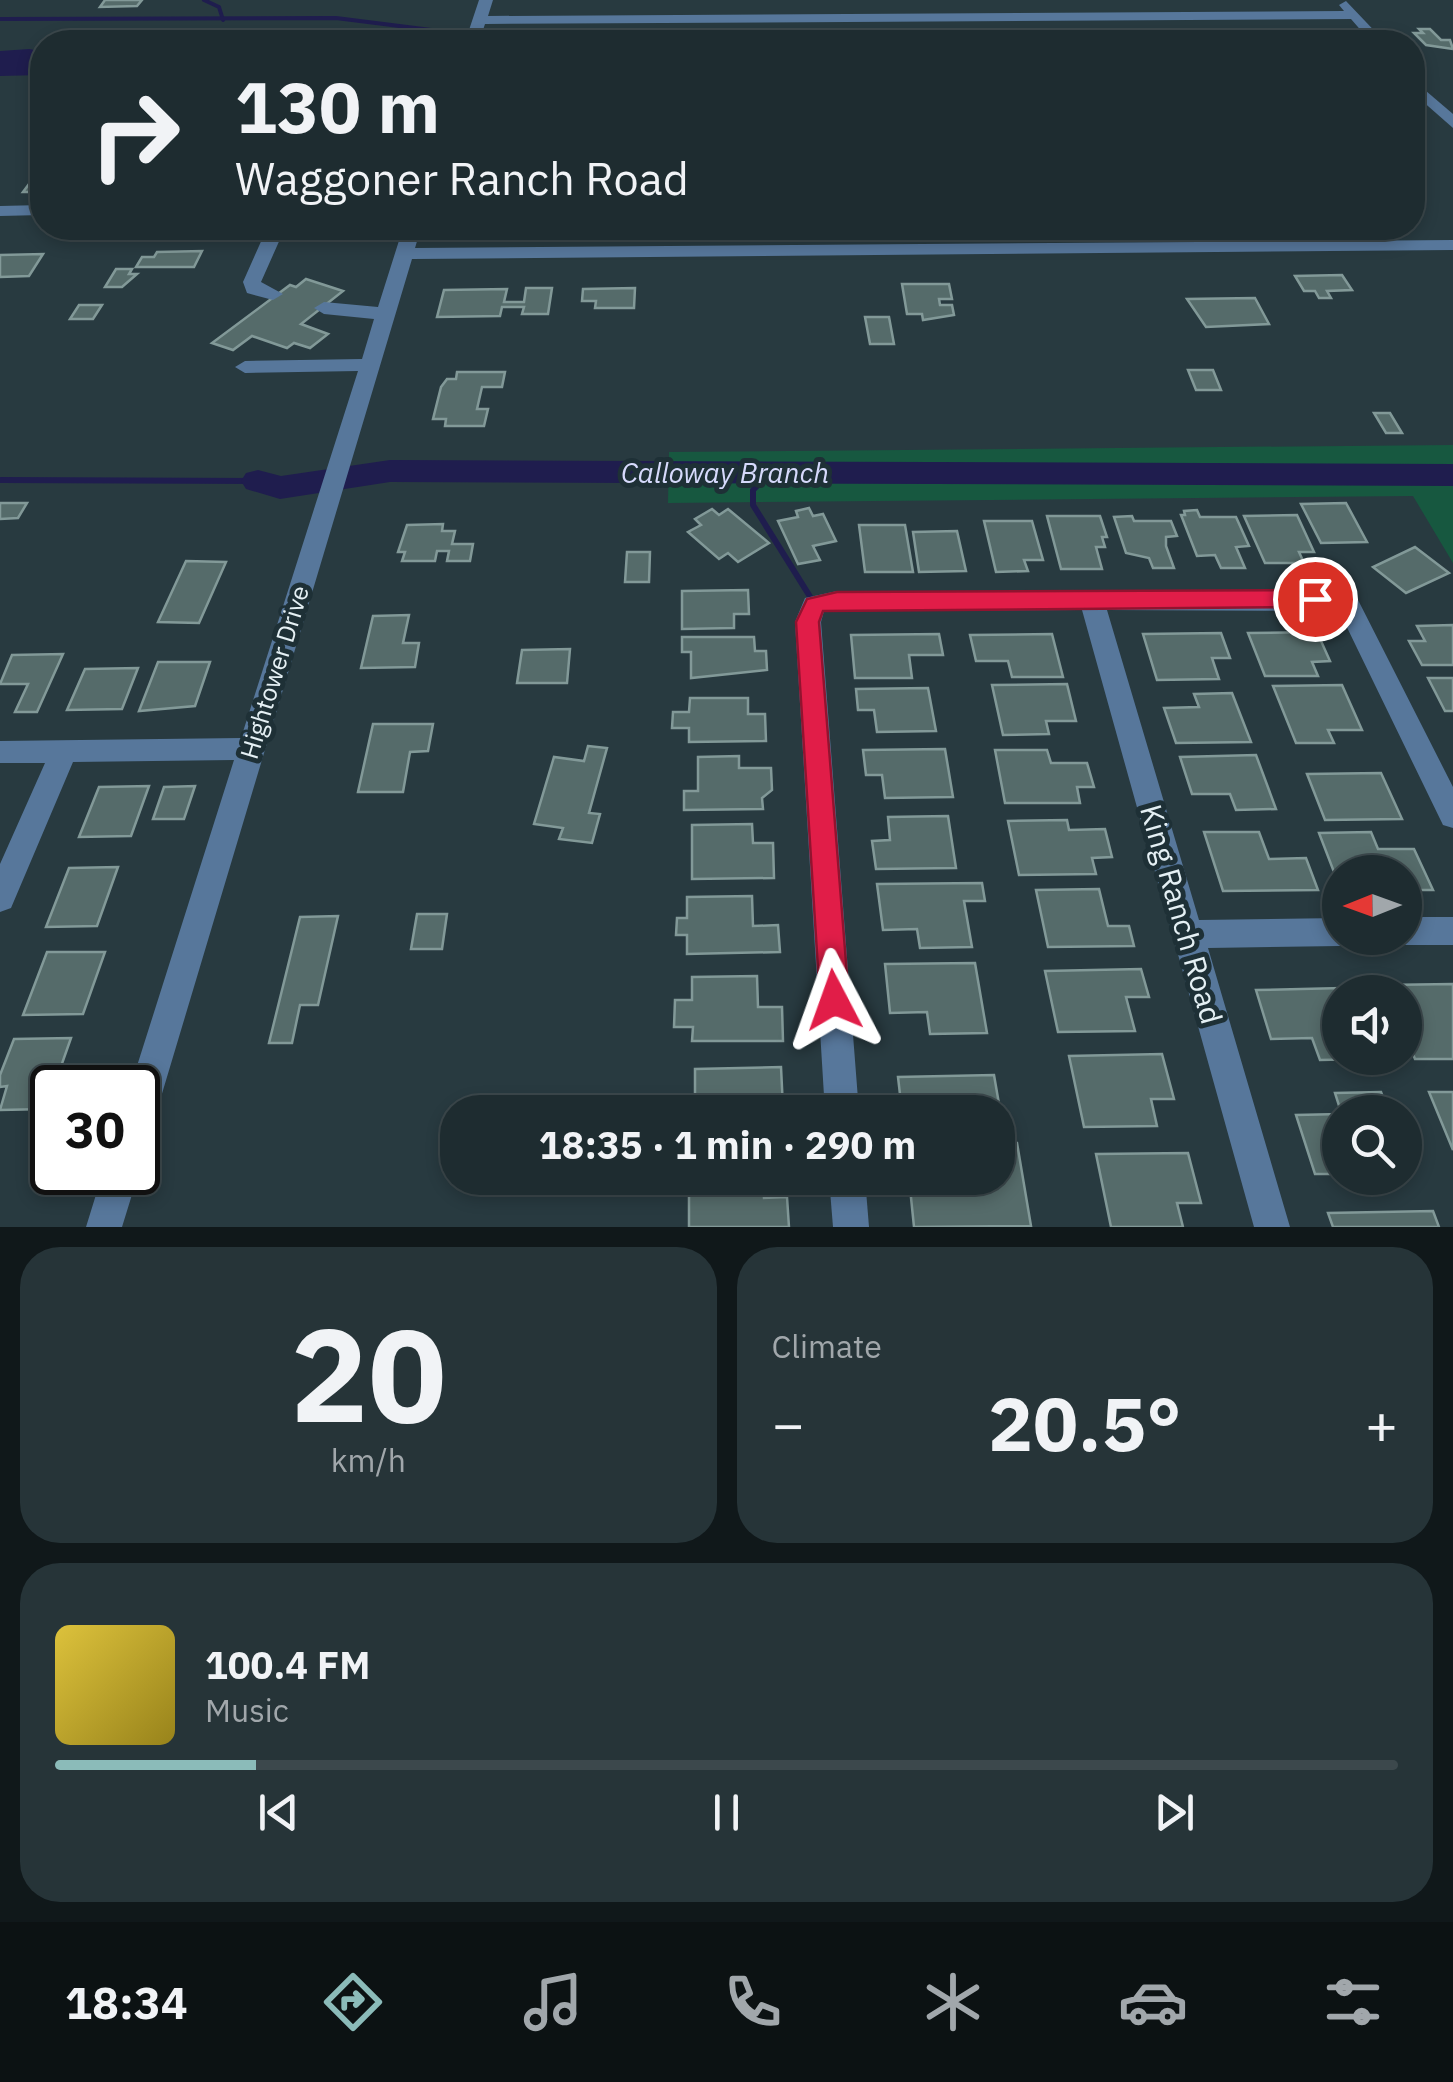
<!DOCTYPE html>
<html lang="en">
<head>
<meta charset="utf-8">
<style>
	body { margin:0; font-family:"IBM Plex Sans",sans-serif; background:#263438; color:#f1f3f6; height:100vh; display:flex; flex-direction:column; font-size:38px; white-space:nowrap }
	* { box-sizing:border-box; margin:0 }
	p { font-size:32px; color:#a1a7ab }
	.icon { flex:none; width:55px; height:55px; fill:none; stroke:currentColor; stroke-width:2; stroke-linecap:round; stroke-linejoin:round }
	.map { position:relative; height:1227px; overflow:hidden }
	.sheet { display:flex; flex-direction:column; gap:20px; padding:20px; background:#10181a; flex:1 }
	.sheet>* { flex:none }
	.guide { position:absolute; left:30px; top:30px; width:1395px; height:210px; border-radius:40px; box-shadow:0 5px 15px #0003,0 0 0 2px #3c484c; background:#1e2c30; color:#f1f3f6; overflow:hidden }
	.needle { width:65px; rotate:269deg }
	.buttons { position:absolute; left:1322px; top:855px; display:grid; gap:20px }
	.buttons a { display:grid; place-items:center; width:100px; height:100px; border-radius:50%; background:#1e2c30; box-shadow:0 5px 15px #0003,0 0 0 2px #3c484c; font-size:50px }
	.speed { position:absolute; left:30px; top:1065px; display:flex; gap:20px; font-size:50px; font-weight:700; text-align:center }
	.speed>* { display:grid; place-content:center; width:130px; height:130px; border-radius:50%; background:#1e2c30; box-shadow:0 5px 15px #0003,0 0 0 2px #3c484c; line-height:1 }
	.speed .limit { border:5px solid #111; border-radius:15px; background:#fff; color:#111 }
	.pin { position:absolute; display:grid; place-items:center; width:85px; height:85px; color:#fff; margin:-42px; border:5px solid #fff; border-radius:50%; box-shadow:0 2px 10px #0007 }
	.me { position:absolute; width:110px; margin:-55px; rotate:356deg; stroke-linejoin:round; filter:drop-shadow(0 0 8px #0008) }
	.turn { display:flex; align-items:center; gap:35px; height:210px; padding:0 40px; font-size:45px }
	.turn .icon { width:130px; height:130px; stroke-width:2.5 }
	.turn b { display:block; font-size:70px; line-height:85px }
	.big { font-size:75px; font-weight:700; line-height:1.1 }
	.sheet .tile { flex:1; display:flex; flex-direction:column; justify-content:center; gap:15px; min-width:0; padding:0 35px; border-radius:40px; background:#263438 }
	.sheet .dial { align-items:center; gap:0 }
	.dial b { font-size:130px; line-height:1 }
	.song { display:flex; align-items:center; gap:30px }
	.cover { width:120px; height:120px; border-radius:15px; background:linear-gradient(135deg,hsl(50 70% 55%),hsl(50 70% 35%)) }
	.played { height:10px; border-radius:5px; background:linear-gradient(90deg,#8bbbb9 15%,#3c484c 15%) }
	.keys { display:flex; justify-content:space-around; direction:ltr }
	.heat { display:flex; justify-content:space-between; align-items:center; font-size:55px; direction:ltr }
	.sheet .tiles { flex:1; display:grid; gap:20px; grid-template-columns:1fr 1fr }
	.tile:last-child { grid-column:span 2 }
	.trip { position:absolute; left:440px; top:1095px; width:575px; height:100px; border-radius:40px; background:#1e2c30; box-shadow:0 5px 15px #0003,0 0 0 2px #3c484c; font-weight:700; line-height:100px; text-align:center }
	.tab-bar { display:flex; height:160px; justify-content:space-around; align-items:center; background:#0c1213; color:#a1a7ab }
	.tab-bar .icon { width:70px; height:70px }
	.tab-bar .selected { color:#8bbbb9 }
	.tab-bar b { font-size:45px; color:#f1f3f6 }
	.map>svg:first-child { display:block }
	.green { fill:#175840 }
	.water { fill:#1f1d4e }
	.lines { fill:none; stroke-linecap:round; stroke-linejoin:round }
	.stream-far1 { stroke:#1f1d4e; stroke-width:4 }
	.stream { stroke:#1f1d4e; stroke-width:6 }
	.river { fill:#1f1d4e; fill-rule:evenodd }
	.building { fill:#556b6a; stroke:#829998; stroke-width:2.5 }
	.minor { fill:#57779b; fill-rule:evenodd }
	.route { fill:#e11d48; stroke:#92132f; stroke-width:2.5 }
	.labels { text-anchor:middle; dominant-baseline:central; stroke-width:10; stroke-linejoin:round; paint-order:stroke }
	.street-label { font-size:25px; fill:#e5f0f4; stroke:#1e3036 }
	.water-label { font-size:28px; font-style:italic; fill:#d6dafc; stroke:#1e3036 }
	.near-street-label { font-size:30px; fill:#e5f0f4; stroke:#1e3036 }
</style>
</head>
<body>
<div class="map">
<svg width="1453" height="1227" viewBox="0 0 1453 1227">
	<rect width="100%" height="100%" fill="#283a40"/>
	<polygon class="green" points="1453,445 1453,563 1413,496 668,503 669,452"/>
	<polygon class="water" points="29,49 41,51 31,60 42,60 42,75 0,76 0,51"/>
	<g class="lines">
		<g class="stream-far1">
			<polyline points="204,0 219,7 223,20"/>
			<polyline points="0,19 336,18 447,32"/>
			<polyline points="502,36 531,42"/>
			<polyline points="1412,109 1421,109"/>
		</g>
		<g class="stream">
			<polyline points="0,480 258,481"/>
			<polyline points="814,603 753,505 753,490 763,480 825,473"/>
		</g>
		<polygon class="river" points="390,460 1453,464 1453,486 390,482 280,499 246,489 241,481 246,473 258,470 281,476"/>
	</g>
	<g class="building">
		<polygon points="105,0 142,0 137,6 100,7"/>
		<polygon points="1419,29 1430,29 1441,40 1450,40 1453,49 1426,45 1414,33 1423,33"/>
		<polygon points="951,33 995,33 999,42 954,41"/>
		<polygon points="1063,33 1114,33 1120,42 1068,42"/>
		<polygon points="850,34 882,34 883,37 900,37 901,42 840,42 851,39"/>
		<rect x="625" y="36" width="51" height="6"/>
		<polygon points="739,36 785,36 786,42 739,42"/>
		<polygon points="38,172 42,172 42,192 23,192"/>
		<polygon points="202,251 194,267 136,267 142,257 154,257 157,252"/>
		<polygon points="43,254 29,276 0,277 0,255"/>
		<polygon points="116,269 132,269 129,274 137,274 122,287 105,287"/>
		<polygon points="1342,275 1352,290 1327,291 1331,298 1319,298 1315,291 1304,291 1295,276"/>
		<polygon points="306,279 343,291 301,324 328,334 310,348 294,343 287,348 252,336 233,350 212,343 290,285 296,287"/>
		<polygon points="902,284 949,284 952,299 939,299 940,305 952,305 954,315 923,320 922,314 907,314"/>
		<polygon points="526,288 552,288 548,314 522,314 524,307 502,307 500,316 437,317 444,290 507,289 504,302 524,302"/>
		<polygon points="635,288 634,308 595,308 596,301 582,301 583,289"/>
		<polygon points="1255,298 1269,324 1206,327 1187,299"/>
		<polygon points="79,305 102,305 93,319 70,319"/>
		<polygon points="865,317 889,317 894,344 870,344"/>
		<polygon points="1188,370 1213,370 1221,390 1196,390"/>
		<polygon points="457,372 505,372 502,387 482,387 477,409 488,409 484,426 445,426 446,419 433,419 441,387 447,379 456,379"/>
		<polygon points="1374,413 1390,413 1402,433 1386,433"/>
		<polygon points="0,503 27,503 18,518 0,519"/>
		<polygon points="1346,503 1367,542 1321,543 1301,504"/>
		<polygon points="809,508 813,516 823,514 836,541 813,546 820,560 798,564 778,521 798,517 796,511"/>
		<polygon points="712,509 719,515 728,509 769,543 738,562 728,553 719,559 688,532 701,525 695,519"/>
		<polygon points="1197,510 1200,517 1236,517 1249,546 1236,547 1245,568 1221,568 1215,555 1197,556 1181,515 1185,515 1184,511"/>
		<polygon points="1297,515 1314,552 1299,552 1304,563 1265,563 1244,516"/>
		<polygon points="1047,516 1100,516 1107,537 1102,537 1105,547 1096,547 1102,569 1061,569"/>
		<polygon points="1132,516 1134,521 1171,521 1177,536 1166,537 1166,546 1174,568 1153,568 1149,558 1126,553 1114,517"/>
		<polygon points="984,521 1032,521 1043,560 1024,560 1028,571 996,572"/>
		<polygon points="443,524 442,531 455,531 452,544 473,544 470,561 447,561 449,551 437,551 435,561 402,561 405,552 398,552 407,525"/>
		<polygon points="859,525 905,525 913,572 865,572"/>
		<polygon points="957,531 966,571 919,572 913,532"/>
		<polygon points="1415,547 1449,573 1406,593 1373,567"/>
		<polygon points="627,552 650,552 649,582 625,582"/>
		<polygon points="186,561 226,562 199,623 158,622"/>
		<polygon points="748,590 749,614 734,614 734,628 682,629 682,591"/>
		<polygon points="409,615 403,643 419,643 415,667 361,668 373,616"/>
		<polygon points="1453,625 1453,665 1422,665 1409,641 1425,641 1417,626"/>
		<polygon points="1317,632 1330,661 1312,662 1318,676 1265,676 1248,633"/>
		<polygon points="1221,633 1230,658 1212,658 1219,679 1157,680 1143,634"/>
		<polygon points="939,634 943,655 909,655 912,678 855,678 851,635"/>
		<polygon points="1052,634 1063,677 1012,677 1008,661 976,661 970,635"/>
		<polygon points="682,637 754,637 755,651 766,651 767,670 691,678 691,652 682,652"/>
		<polygon points="570,649 567,683 517,683 522,650"/>
		<polygon points="63,654 37,712 15,712 28,684 0,684 12,655"/>
		<polygon points="158,662 210,662 195,706 139,711"/>
		<polygon points="138,668 122,709 67,710 85,669"/>
		<polygon points="1428,678 1453,678 1453,711 1445,711"/>
		<polygon points="1067,684 1076,721 1046,721 1049,734 1003,735 992,685"/>
		<polygon points="1342,685 1362,730 1328,730 1334,743 1296,743 1273,686"/>
		<polygon points="928,688 936,731 877,732 874,710 858,710 856,689"/>
		<polygon points="1232,693 1251,742 1176,743 1164,708 1199,707 1194,694"/>
		<polygon points="690,698 748,698 748,714 765,714 766,741 689,742 689,728 672,728 673,712 689,712"/>
		<polygon points="373,724 433,724 428,751 410,752 403,792 358,792"/>
		<polygon points="588,746 607,748 589,813 600,814 592,843 559,839 563,828 534,824 554,757 584,761"/>
		<polygon points="945,749 953,797 885,798 882,775 866,775 863,750"/>
		<polygon points="995,750 1047,750 1051,763 1087,763 1094,787 1077,787 1080,803 1005,803"/>
		<polygon points="1256,755 1276,809 1236,810 1230,794 1192,794 1180,757"/>
		<polygon points="739,756 739,768 771,768 772,790 762,798 763,809 684,810 684,791 698,791 698,757"/>
		<polygon points="1381,773 1402,819 1325,820 1307,774"/>
		<polygon points="149,786 131,836 79,837 99,787"/>
		<polygon points="195,786 184,819 153,819 164,787"/>
		<polygon points="948,816 956,868 876,869 872,841 890,840 888,817"/>
		<polygon points="1067,820 1069,830 1105,829 1112,857 1092,858 1096,874 1019,875 1008,821"/>
		<polygon points="752,824 753,843 773,843 774,878 692,879 692,825"/>
		<polygon points="1204,832 1259,832 1269,859 1306,858 1318,890 1223,891"/>
		<polygon points="1371,832 1378,849 1414,849 1433,890 1405,890 1405,872 1334,872 1319,833"/>
		<polygon points="118,867 97,926 46,927 69,868"/>
		<polygon points="982,883 985,901 964,901 972,947 920,948 917,929 883,930 877,884"/>
		<polygon points="1099,889 1108,926 1129,926 1134,946 1048,947 1036,890"/>
		<polygon points="752,896 753,926 778,925 780,952 687,954 687,935 676,935 677,918 687,918 687,897"/>
		<polygon points="417,914 447,914 442,949 411,949"/>
		<polygon points="338,916 318,1005 300,1005 292,1043 269,1043 300,917"/>
		<polygon points="47,952 105,952 83,1014 23,1015"/>
		<polygon points="975,963 987,1033 930,1034 927,1012 890,1013 885,964"/>
		<polygon points="1141,969 1149,997 1126,997 1135,1031 1058,1032 1045,971"/>
		<polygon points="757,976 758,1007 782,1007 783,1041 692,1041 693,1027 674,1027 675,1000 692,1000 692,977"/>
		<polygon points="1453,984 1453,1059 1415,1059 1405,1034 1405,992 1388,992 1385,985"/>
		<polygon points="1342,988 1340,1058 1368,1059 1320,1060 1312,1038 1271,1039 1256,990"/>
		<polygon points="71,1038 46,1109 0,1110 7,1086 0,1087 0,1075 14,1039"/>
		<polygon points="1162,1054 1174,1099 1151,1099 1157,1126 1084,1127 1069,1056"/>
		<polygon points="781,1067 783,1108 695,1112 695,1069"/>
		<polygon points="994,1075 1004,1133 998,1133 998,1112 902,1112 898,1077"/>
		<polygon points="1381,1092 1388,1112 1341,1112 1335,1093"/>
		<polygon points="1429,1092 1453,1092 1453,1150"/>
		<polygon points="1340,1114 1340,1174 1315,1174 1296,1115"/>
		<polygon points="1017,1143 1031,1226 914,1227 909,1178 998,1178 998,1144"/>
		<polygon points="1188,1153 1201,1203 1177,1203 1183,1227 1111,1227 1096,1154"/>
		<polygon points="499,1178 568,1178 567,1191 498,1193"/>
		<polygon points="689,1178 763,1178 764,1198 787,1197 789,1227 689,1227"/>
		<polygon points="1433,1211 1439,1227 1333,1227 1328,1213"/>
	</g>
	<g class="lines">
		<g class="minor">
			<polygon points="479,0 493,0 488,16 1344,11 1339,5 1346,1 1385,42 1371,42 1351,19 485,24 479,42 465,42"/>
			<polygon points="1412,79 1453,114 1453,128 1412,92"/>
			<polygon points="42,205 42,215 0,216 0,206"/>
			<polygon points="267,228 285,228 261,282 283,294 273,300 247,293 243,282"/>
			<polygon points="403,228 421,228 415,248 1453,240 1453,250 412,259 155,1117 150,1129 138,1134 138,1088 130,1088 234,760 73,762 11,908 0,912 0,864 45,763 0,763 0,741 241,738 358,371 245,373 235,367 245,361 362,359 374,319 324,314 314,308 324,302 378,307"/>
			<polygon points="837,591 1356,596 1453,787 1453,828 1443,825 1339,611 1107,610 1199,920 1340,918 1340,938 1353,938 1340,946 1208,948 1290,1227 1254,1227 1082,610 824,611 821,622 859,1112 825,1112 795,622 805,598"/>
			<polygon points="1405,917 1453,917 1453,945 1405,945 1394,941 1392,938 1405,938"/>
			<polygon points="138,1169 139,1172 122,1227 86,1227 103,1172 138,1172"/>
			<polygon points="829,1178 865,1178 869,1227 833,1227"/>
		</g>
	</g>
	<polygon class="route" points="1315,590 1327,599 1315,607 823,611 819,622 849,1000 845,1009 834,1014 824,1009 820,1000 796,622 807,599 837,592"/>
	<g class="labels">
		<g class="street-label">
			<text transform="translate(274 672) rotate(-73)">Hightower Drive</text>
		</g>
		<g class="water-label">
			<text x="725" y="472">Calloway Branch</text>
		</g>
		<g class="near-street-label">
			<text transform="translate(1182 914) rotate(74)">King Ranch Road</text>
		</g>
	</g>
</svg>
<div class="buttons">
<a><svg class="needle" viewBox="-14 -14 28 28"><path d="M0-13l5 13h-10z" fill="#e53935"/><path d="M0 13l5-13h-10z" fill="#a1a7ab"/></svg></a>
<a><svg class="icon" aria-label="sound" viewBox="0 0 24 24"><path d="M4 9h4l5-4v14l-5-4H4zM17 9q2 3 0 6"/></svg></a>
<a><svg class="icon" aria-label="search" viewBox="0 0 24 24"><circle cx="10" cy="10" r="6"/><path d="M15 15l6 6"/></svg></a>
</div>
<div class="speed"><div class="limit">30</div></div>
<div class="pin" style="left:1315px;top:599px;background:#d93025"><svg class="icon" aria-label="arrive" viewBox="0 0 24 24"><path d="M6 21V4h12l-3 4 3 4H6"/></svg></div>
<svg class="me" style="left:834px;top:1000px" viewBox="-20 -20 40 40"><path d="M0-17L14 15 0 8-14 15z" fill="#e11d48" stroke="#fff" stroke-width="4"/></svg>
<div class="trip">18:35 · 1 min · 290 m</div>
<div class="guide">
<div class="turn"><svg class="icon" aria-label="right" viewBox="0 0 24 24"><path d="M7 20v-9h11M14 6l5 5-5 5"/></svg><div><b>130 m</b>Waggoner Ranch Road</div></div>
</div>
</div>
<section class="sheet">
<div class="tiles">
<div class="tile dial"><b>20</b><p>km/h</p></div>
<div class="tile"><p>Climate</p>
<div class="heat"><a>−</a><b class="big">20.5°</b><a>+</a></div>
</div>
<div class="tile">
<div class="song"><i class="cover"></i><div><b>100.4 FM</b><p>Music</p></div></div>
<div class="played"></div>
<div class="keys"><svg class="icon" aria-label="previous" viewBox="0 0 24 24"><path d="M18 5L8 12l10 7zM5 5v14"/></svg><svg class="icon" aria-label="pause" viewBox="0 0 24 24"><path d="M8 5v14M16 5v14"/></svg><svg class="icon" aria-label="next" viewBox="0 0 24 24"><path d="M6 5l10 7-10 7zM19 5v14"/></svg></div>
</div>
</div>
</section>
<nav class="tab-bar">
<b>18:34</b>
<svg class="icon selected" aria-label="directions" viewBox="0 0 24 24"><path d="M12 3l9 9-9 9-9-9zM9 14v-3h6M13 9l2 2-2 2"/></svg>
<svg class="icon" aria-label="music" viewBox="0 0 24 24"><path d="M9 18V5l10-2v13"/><circle cx="6" cy="18" r="3"/><circle cx="16" cy="16" r="3"/></svg>
<svg class="icon" aria-label="phone" viewBox="0 0 24 24"><path d="M5 4h4l2 5-3 2q2 4 5 5l2-3 5 2v4C11 20 4 13 5 4z"/></svg>
<svg class="icon" aria-label="climate" viewBox="0 0 24 24"><path d="M12 3v18M4 7l16 10M4 17L20 7"/></svg>
<svg class="icon" aria-label="car" viewBox="0 0 24 24"><path d="M5 17H2v-5l4-1 3-4h7l3 4 3 1v5h-3M9 17h6M6 11h13"/><circle cx="7" cy="17" r="2"/><circle cx="17" cy="17" r="2"/></svg>
<svg class="icon" aria-label="filters" viewBox="0 0 24 24"><path d="M4 7h16M4 17h16"/><circle cx="9" cy="7" r="2"/><circle cx="15" cy="17" r="2"/></svg>
</nav>
</body>
</html>
